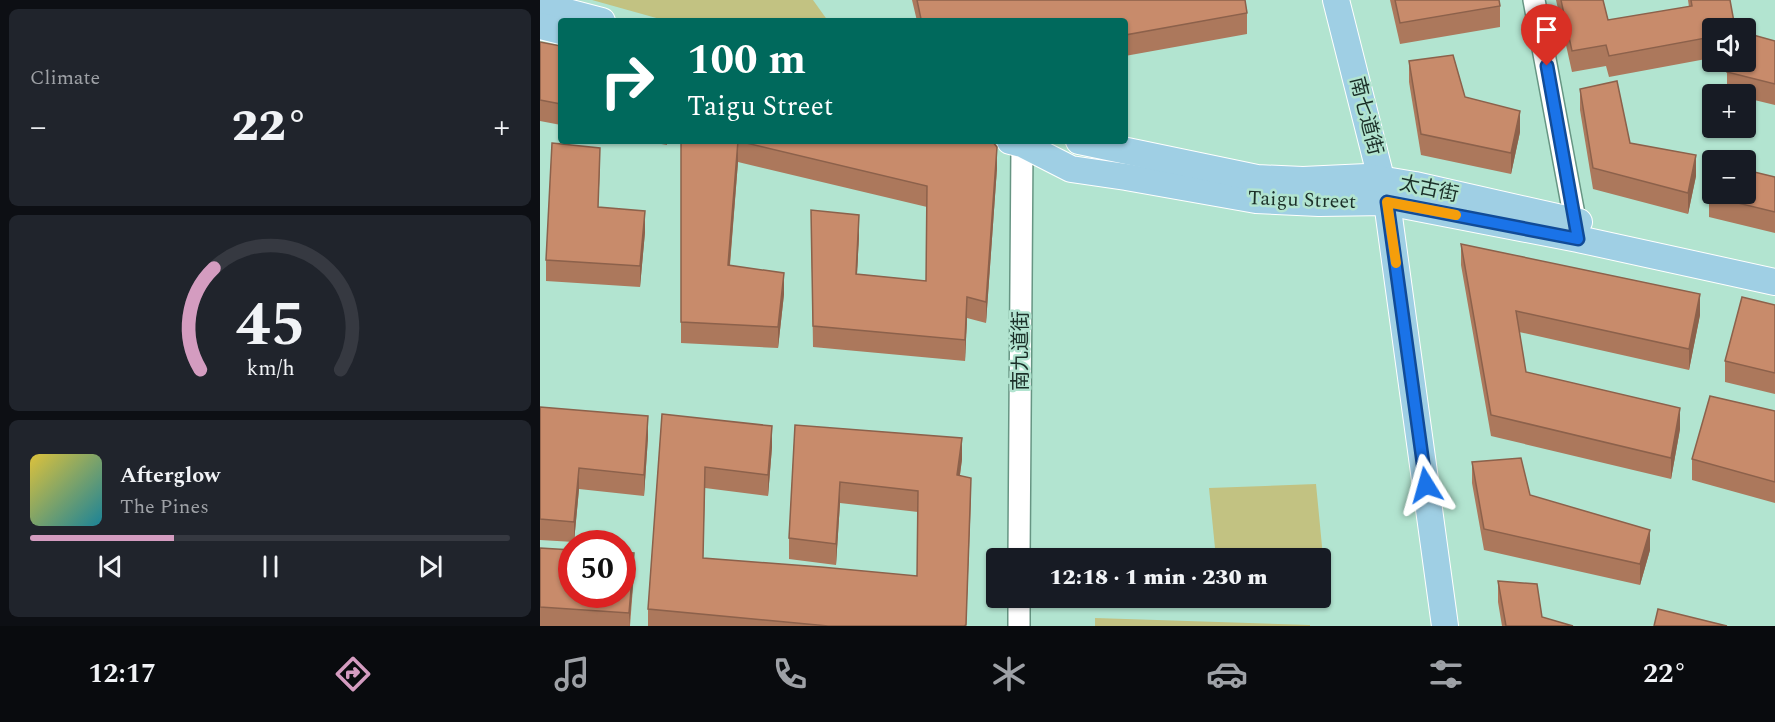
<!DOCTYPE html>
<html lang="en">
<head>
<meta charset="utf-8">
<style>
	body { margin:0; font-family:Spectral,"Noto Sans SC",serif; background:#20242c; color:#f1f3f6; height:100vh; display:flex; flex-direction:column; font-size:22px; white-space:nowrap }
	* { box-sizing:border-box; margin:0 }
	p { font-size:20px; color:#9ea1a6 }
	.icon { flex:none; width:33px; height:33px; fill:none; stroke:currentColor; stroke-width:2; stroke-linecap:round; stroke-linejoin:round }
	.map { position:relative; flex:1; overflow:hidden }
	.details { display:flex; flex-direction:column; gap:9px; padding:9px; background:#0d0f14; width:540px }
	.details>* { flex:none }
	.top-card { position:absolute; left:18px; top:18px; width:570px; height:126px; border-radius:6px; box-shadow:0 2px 4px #0004; background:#00695c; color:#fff; overflow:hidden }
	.fabs { position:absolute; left:1162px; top:18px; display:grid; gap:12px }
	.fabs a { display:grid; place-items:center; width:54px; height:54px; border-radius:6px; background:#171b24; box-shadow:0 2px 4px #0004; font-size:30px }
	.speed { position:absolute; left:18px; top:530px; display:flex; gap:12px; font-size:30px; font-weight:700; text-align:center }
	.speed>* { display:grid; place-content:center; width:78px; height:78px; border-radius:50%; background:#171b24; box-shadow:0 2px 4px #0004; line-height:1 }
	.speed .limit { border:9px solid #d22; background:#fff; color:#111 }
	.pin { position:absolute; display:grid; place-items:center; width:51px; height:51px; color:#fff; margin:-62px -26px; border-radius:50% 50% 50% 0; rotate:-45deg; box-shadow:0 0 6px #0007 }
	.pin .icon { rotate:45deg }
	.me { position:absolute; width:66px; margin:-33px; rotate:352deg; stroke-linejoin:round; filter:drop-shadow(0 0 4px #0008) }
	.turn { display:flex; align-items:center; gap:21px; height:126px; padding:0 30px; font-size:27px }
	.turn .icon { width:78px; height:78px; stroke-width:2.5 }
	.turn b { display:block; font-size:42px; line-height:51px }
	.big { font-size:45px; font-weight:800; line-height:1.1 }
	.details .tile { flex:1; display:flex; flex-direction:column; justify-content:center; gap:9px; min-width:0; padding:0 21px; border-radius:9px; background:#20242c }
	.details .dial { align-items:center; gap:0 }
	.dial svg { height:156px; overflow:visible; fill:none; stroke:#363941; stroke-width:7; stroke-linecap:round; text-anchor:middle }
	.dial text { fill:#f1f3f6; stroke:none }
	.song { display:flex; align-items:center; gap:18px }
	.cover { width:72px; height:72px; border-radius:9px; background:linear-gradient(135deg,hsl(50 70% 55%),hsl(190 70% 35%)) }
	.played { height:6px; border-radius:3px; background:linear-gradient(90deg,#d49cc0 30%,#363941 30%) }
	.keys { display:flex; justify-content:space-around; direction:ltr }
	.heat { display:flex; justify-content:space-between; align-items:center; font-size:33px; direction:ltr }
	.trip { position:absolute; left:446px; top:548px; width:345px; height:60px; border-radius:6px; background:#171b24; box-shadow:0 2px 4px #0004; font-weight:800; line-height:60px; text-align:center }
	.menu { display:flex; height:96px; justify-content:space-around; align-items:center; background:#090b0e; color:#9ea1a6 }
	.menu .icon { width:42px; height:42px }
	.menu .selected { color:#d49cc0 }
	.menu b { font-size:27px; color:#f1f3f6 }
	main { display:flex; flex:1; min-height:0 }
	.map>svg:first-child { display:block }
	.green { fill:#c2c282 }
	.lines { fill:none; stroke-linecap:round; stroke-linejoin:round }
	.minor-casing { stroke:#669583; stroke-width:24 }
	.major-casing { stroke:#fff; stroke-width:28 }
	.minor { stroke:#fff; stroke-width:21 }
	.major { stroke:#9fcfe4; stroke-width:26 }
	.wall { fill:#ac785c }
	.shaded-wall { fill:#8c614b }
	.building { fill:#c88b6b; stroke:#8c614b; stroke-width:1.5 }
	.route-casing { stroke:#114b97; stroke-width:15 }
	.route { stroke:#1a73e8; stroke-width:10 }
	.slow { stroke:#f59e0b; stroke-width:10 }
	.labels { text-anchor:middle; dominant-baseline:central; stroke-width:5; stroke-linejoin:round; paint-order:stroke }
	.street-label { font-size:20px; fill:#1b2f28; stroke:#b2e4d0 }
</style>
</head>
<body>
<main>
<section class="details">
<div class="tile"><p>Climate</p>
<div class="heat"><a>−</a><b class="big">22°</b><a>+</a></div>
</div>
<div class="tile dial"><svg viewBox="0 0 100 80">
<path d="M14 69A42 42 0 1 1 86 69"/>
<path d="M14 69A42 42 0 0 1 21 17" stroke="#d49cc0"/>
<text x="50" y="56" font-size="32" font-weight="700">45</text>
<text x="50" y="72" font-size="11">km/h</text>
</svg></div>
<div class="tile">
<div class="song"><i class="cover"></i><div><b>Afterglow</b><p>The Pines</p></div></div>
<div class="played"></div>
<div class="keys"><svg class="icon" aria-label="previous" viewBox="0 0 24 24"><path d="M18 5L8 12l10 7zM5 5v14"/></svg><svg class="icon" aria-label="pause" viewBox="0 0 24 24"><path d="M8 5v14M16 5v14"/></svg><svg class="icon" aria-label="next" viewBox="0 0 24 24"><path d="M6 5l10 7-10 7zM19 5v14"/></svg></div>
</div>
</section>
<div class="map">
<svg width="1235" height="626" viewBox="0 0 1235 626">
	<rect width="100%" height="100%" fill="#b2e4d0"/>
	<g class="green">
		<polygon points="52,0 273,0 288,21 127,21"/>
		<polygon points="776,484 784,567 780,567 780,558 676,558 669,488"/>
		<polygon points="555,618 770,625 770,626 555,626"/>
	</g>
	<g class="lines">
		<defs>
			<g id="minor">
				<polyline points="994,0 1038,236"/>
				<polyline points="479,558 482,144"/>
				<polyline points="479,626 479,597"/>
			</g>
			<g id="major">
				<polyline points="796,0 847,202 905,626"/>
				<polyline points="0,5 62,21"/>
				<polyline points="0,26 21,31"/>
				<polyline points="470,141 482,144 531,169 586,177 716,200 779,203 847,202 1038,239 1235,282"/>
				<polyline points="539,141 717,178 763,180 827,177 875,185 1039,222"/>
			</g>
		</defs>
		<use href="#minor" class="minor-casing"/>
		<use href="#major" class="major-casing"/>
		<use href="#minor" class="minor"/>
		<use href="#major" class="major"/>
	</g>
	<g class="wall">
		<polygon points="372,0 705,0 707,13 707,34 585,56 585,21 377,21"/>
		<polygon points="850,0 959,0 960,6 960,27 860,44"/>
		<polygon points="1016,0 1063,0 1068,20 1149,7 1148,0 1190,0 1194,22 1194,28 1173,28 1173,47 1166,48 1166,59 1069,77 1066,66 1032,72"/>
		<polygon points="1235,41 1235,105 1206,98 1206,94 1194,94 1187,93 1187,72"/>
		<polygon points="0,42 21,46 21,125 0,121"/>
		<polygon points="869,61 980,132 971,174 881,155 869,82"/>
		<polygon points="1040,89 1090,143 1156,176 1148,214 1053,189 1040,110"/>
		<polygon points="104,141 127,141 127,145"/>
		<polygon points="141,141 452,141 457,168 446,323 427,318 425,361 273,347 271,210 319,235 317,274 386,281 387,207 198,162 190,265 244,294 238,348 141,343"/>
		<polygon points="60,169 58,207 105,232 100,287 6,281 6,260"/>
		<polygon points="1235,177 1235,233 1169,217 1169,196"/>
		<polygon points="921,244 1160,315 1149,370 979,332 986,372 1140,429 1131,479 951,436 921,265"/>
		<polygon points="1235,305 1235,394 1185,382 1185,361"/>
		<polygon points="0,407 108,437 104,496 39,489 34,542 0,540"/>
		<polygon points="1235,411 1235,503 1152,480 1152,459"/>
		<polygon points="122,414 232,447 228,496 165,488 163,558 377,576 378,512 300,503 296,565 249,559 249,538 255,425 422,459 420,475 431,499 426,626 108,626 108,609"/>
		<polygon points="932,462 990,495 1110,550 1100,585 944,550 932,483"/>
		<polygon points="0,548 94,574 90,626 0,626"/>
		<polygon points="958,581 1002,617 1033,626 962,626 958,602"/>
	</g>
	<g class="shaded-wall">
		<polygon points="980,111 980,132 971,174 971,153"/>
		<polygon points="198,141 198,162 188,286 188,265"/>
		<polygon points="457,147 457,168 446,323 446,302"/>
		<polygon points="1156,155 1156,176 1148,214 1148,193"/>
		<polygon points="105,211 105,232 100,287 100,266"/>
		<polygon points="319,215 319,235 316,294 316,274"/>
		<polygon points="244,273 244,294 238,348 238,327"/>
		<polygon points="1160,294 1160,315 1149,370 1149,349"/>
		<polygon points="427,297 427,318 425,361 425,340"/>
		<polygon points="1140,408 1140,429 1131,479 1131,458"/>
		<polygon points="108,416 108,437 104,496 104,475"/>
		<polygon points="232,426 232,447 228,496 228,475"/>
		<polygon points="422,438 422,459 417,496 417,475"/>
		<polygon points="39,468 39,489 34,542 34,522"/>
		<polygon points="431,478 426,626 424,626"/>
		<polygon points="300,482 300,503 296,565 296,544"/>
		<polygon points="1110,530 1110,550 1100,585 1100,564"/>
		<polygon points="94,553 94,574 89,626 89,613"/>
	</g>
	<g class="building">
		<polygon points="377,0 705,0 707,13 585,35 585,21 390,21 381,19"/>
		<polygon points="855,0 959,0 960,6 860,23"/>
		<polygon points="1021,0 1063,0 1068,20 1152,6 1151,0 1190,0 1194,22 1165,27 1166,38 1069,56 1066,45 1032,51"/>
		<polygon points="1206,33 1235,41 1235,84 1187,72 1190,62 1206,62"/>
		<polygon points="0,42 21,46 21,104 0,100"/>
		<polygon points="913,55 925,97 980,111 971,153 881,134 869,61"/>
		<polygon points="1077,81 1090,143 1156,155 1148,193 1053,168 1040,89"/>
		<polygon points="141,141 452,141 457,147 446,302 427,297 425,340 273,326 271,210 319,215 316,274 386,281 387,186 198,141 188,265 244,273 238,327 141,322"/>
		<polygon points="12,143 60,148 58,207 105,211 100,266 6,260"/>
		<polygon points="1206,170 1235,177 1235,212 1169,196 1173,179 1173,194 1206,194"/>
		<polygon points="921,244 1160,294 1149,349 976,311 986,372 1140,408 1131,458 951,415"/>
		<polygon points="1202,297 1235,305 1235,373 1185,361"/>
		<polygon points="1170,396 1235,411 1235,482 1152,459"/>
		<polygon points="0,407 108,416 104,475 39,468 34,522 0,519"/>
		<polygon points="122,414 232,426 228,475 165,467 163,558 281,567 377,576 378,491 300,482 296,544 249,538 255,425 422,438 417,475 431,478 426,625 424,626 288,626 108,609"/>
		<polygon points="981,458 990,495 1110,530 1100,564 944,529 932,462"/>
		<polygon points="0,548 32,550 32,594 82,594 82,552 94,553 89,613 0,607"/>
		<polygon points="958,581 997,584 1002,617 1033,626 966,626"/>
		<polygon points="1118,609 1187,626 1114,626"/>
	</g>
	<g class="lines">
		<defs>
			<polyline id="route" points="886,485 847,202 1038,239 1007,66"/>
		</defs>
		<use href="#route" class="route-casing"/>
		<use href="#route" class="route"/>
		<polyline class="slow" points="856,263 847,202 916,215"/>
	</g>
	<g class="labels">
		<g class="street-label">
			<text transform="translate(826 116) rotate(76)">南七道街</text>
			<text transform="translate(889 189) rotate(12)">太古街</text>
			<text transform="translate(762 200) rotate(2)">Taigu Street</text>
			<text transform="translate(481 351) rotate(-90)">南九道街</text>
		</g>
	</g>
</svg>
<div class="fabs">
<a><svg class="icon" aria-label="sound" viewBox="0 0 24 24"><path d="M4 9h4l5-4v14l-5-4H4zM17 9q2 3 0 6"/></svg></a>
<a>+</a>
<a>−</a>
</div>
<div class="speed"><div class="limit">50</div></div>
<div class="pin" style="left:1007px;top:66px;background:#d93025"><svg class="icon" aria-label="arrive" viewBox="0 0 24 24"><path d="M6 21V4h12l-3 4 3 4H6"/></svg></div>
<svg class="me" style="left:886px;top:485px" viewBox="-20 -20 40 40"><path d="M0-17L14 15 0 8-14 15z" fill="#1a73e8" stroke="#fff" stroke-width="4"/></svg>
<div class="trip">12:18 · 1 min · 230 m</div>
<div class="top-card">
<div class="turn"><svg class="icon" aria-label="right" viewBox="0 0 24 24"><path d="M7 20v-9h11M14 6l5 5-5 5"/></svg><div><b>100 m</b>Taigu Street</div></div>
</div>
</div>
</main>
<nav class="menu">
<b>12:17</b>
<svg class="icon selected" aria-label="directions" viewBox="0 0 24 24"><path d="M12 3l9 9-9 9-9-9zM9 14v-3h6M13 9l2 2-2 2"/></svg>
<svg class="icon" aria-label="music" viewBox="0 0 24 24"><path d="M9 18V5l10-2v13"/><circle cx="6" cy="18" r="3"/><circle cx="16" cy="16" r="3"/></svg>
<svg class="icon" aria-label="phone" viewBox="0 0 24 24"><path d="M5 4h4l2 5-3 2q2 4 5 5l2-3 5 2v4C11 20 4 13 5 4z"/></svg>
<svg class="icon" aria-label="climate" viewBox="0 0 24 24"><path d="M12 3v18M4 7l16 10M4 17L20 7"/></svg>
<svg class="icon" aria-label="car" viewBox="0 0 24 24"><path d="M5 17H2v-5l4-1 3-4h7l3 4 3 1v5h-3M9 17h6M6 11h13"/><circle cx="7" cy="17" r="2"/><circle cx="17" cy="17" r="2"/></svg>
<svg class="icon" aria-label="filters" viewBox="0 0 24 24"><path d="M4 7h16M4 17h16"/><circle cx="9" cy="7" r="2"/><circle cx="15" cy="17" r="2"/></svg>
<b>22°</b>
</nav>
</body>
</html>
